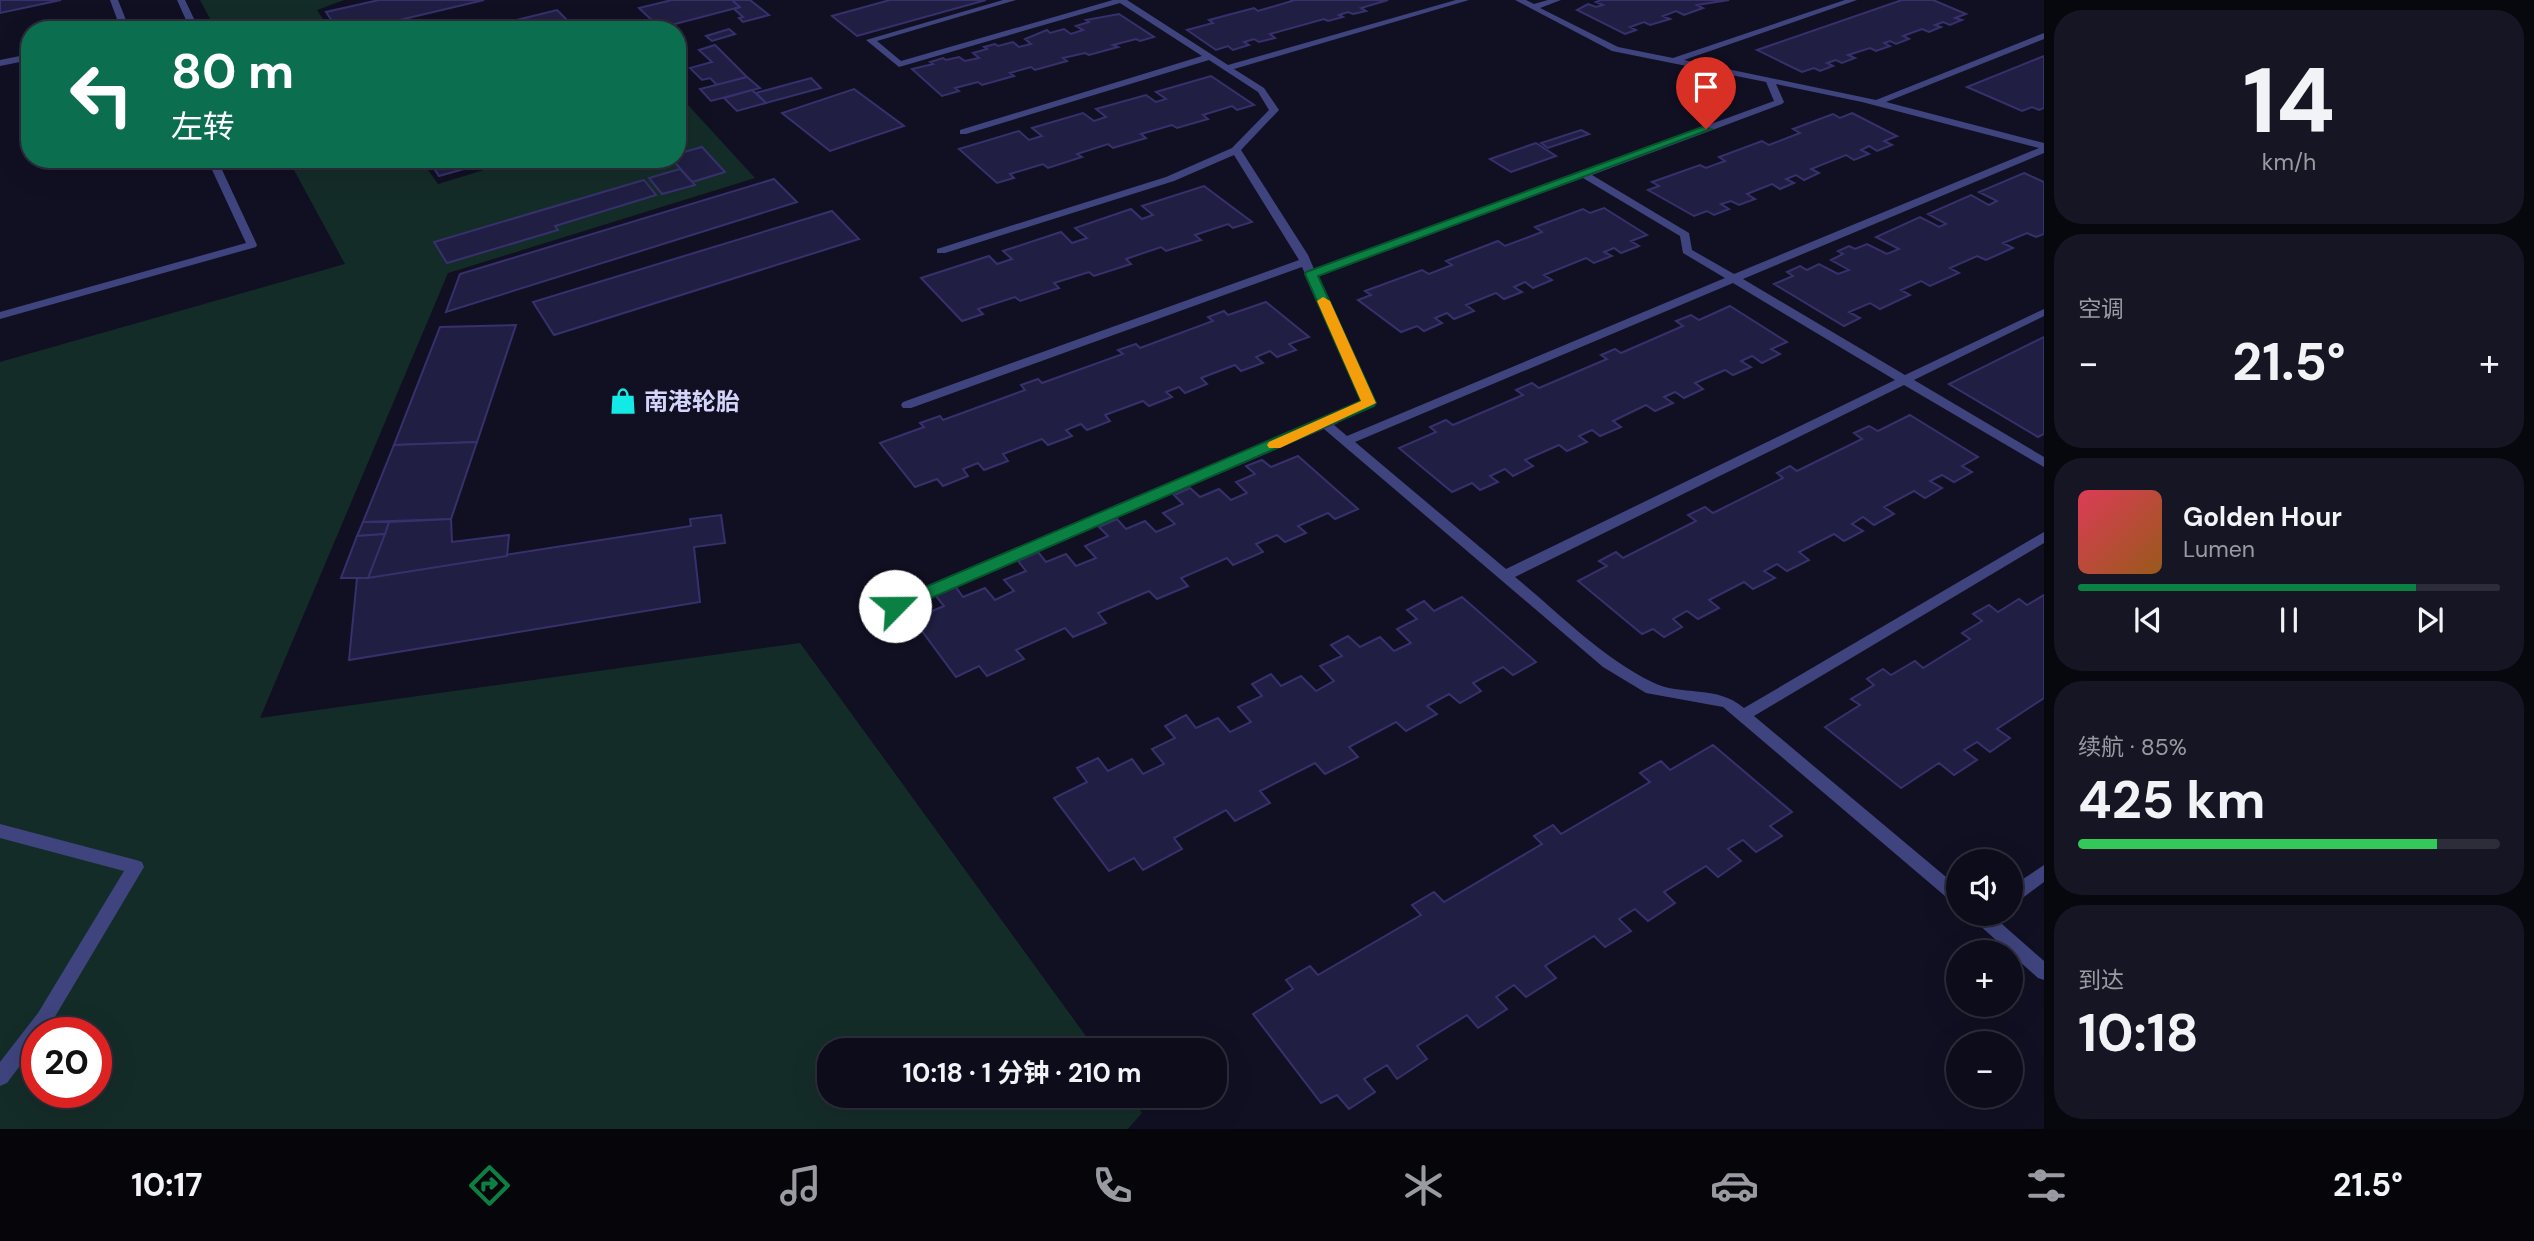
<!DOCTYPE html>
<html lang="zh">
<head>
<meta charset="utf-8">
<style>
	body { margin:0; font-family:"DM Sans","Noto Sans SC",sans-serif; background:#161523; color:#f1f3f6; height:100vh; display:flex; flex-direction:column; font-size:26px; white-space:nowrap }
	* { box-sizing:border-box; margin:0 }
	p { font-size:23px; color:#9a9ba2 }
	.icon { flex:none; width:38px; height:38px; fill:none; stroke:currentColor; stroke-width:2; stroke-linecap:round; stroke-linejoin:round }
	.map { position:relative; flex:1; overflow:hidden }
	.drawer { display:flex; flex-direction:column; gap:10px; padding:10px; background:#07070e; width:490px }
	.drawer>* { flex:none }
	.hud { position:absolute; left:21px; top:21px; width:665px; height:147px; border-radius:28px; box-shadow:0 7px 28px #0002,0 0 0 2px #2d2c39; background:#0b6e4f; color:#fff; overflow:hidden }
	.buttons { position:absolute; left:1946px; top:849px; display:grid; gap:14px }
	.buttons a { display:grid; place-items:center; width:77px; height:77px; border-radius:50%; background:#0d0c1a; box-shadow:0 7px 28px #0002,0 0 0 2px #2d2c39; font-size:35px }
	.speed { position:absolute; left:21px; top:1017px; display:flex; gap:14px; font-size:35px; font-weight:700; text-align:center }
	.speed>* { display:grid; place-content:center; width:91px; height:91px; border-radius:50%; background:#0d0c1a; box-shadow:0 7px 28px #0002,0 0 0 2px #2d2c39; line-height:1 }
	.speed .limit { border:10px solid #d22; background:#fff; color:#111 }
	.pin { position:absolute; display:grid; place-items:center; width:60px; height:60px; color:#fff; margin:-72px -30px; border-radius:50% 50% 50% 0; rotate:-45deg; box-shadow:0 0 7px #0007 }
	.pin .icon { rotate:45deg }
	.me { position:absolute; width:77px; margin:-38px; rotate:67deg; stroke-linejoin:round; filter:drop-shadow(0 0 5px #0008) }
	.turn { display:flex; align-items:center; gap:24px; height:147px; padding:0 35px; font-size:32px }
	.turn .icon { width:91px; height:91px; stroke-width:2.5 }
	.turn b { display:block; font-size:49px; line-height:60px }
	.big { font-size:52px; font-weight:700; line-height:1.1 }
	.drawer .tile { flex:1; display:flex; flex-direction:column; justify-content:center; gap:10px; min-width:0; padding:0 24px; border-radius:28px; background:#161523 }
	.drawer .dial { align-items:center; gap:0 }
	.dial b { font-size:91px; line-height:1 }
	.song { display:flex; align-items:center; gap:21px }
	.cover { width:84px; height:84px; border-radius:10px; background:linear-gradient(135deg,hsl(350 70% 55%),hsl(30 70% 35%)) }
	.played { height:7px; border-radius:4px; background:linear-gradient(90deg,#0b8043 80%,#2d2c39 80%) }
	.keys { display:flex; justify-content:space-around; direction:ltr }
	.heat { display:flex; justify-content:space-between; align-items:center; font-size:38px; direction:ltr }
	.charge { height:10px; border-radius:5px; background:linear-gradient(90deg,#34c759 85%,#2d2c39 0) }
	.trip { position:absolute; left:817px; top:1038px; width:410px; height:70px; border-radius:28px; background:#0d0c1a; box-shadow:0 7px 28px #0002,0 0 0 2px #2d2c39; font-weight:700; line-height:70px; text-align:center }
	.tab-bar { display:flex; height:112px; justify-content:space-around; align-items:center; background:#05050a; color:#9a9ba2 }
	.tab-bar .icon { width:49px; height:49px }
	.tab-bar .current { color:#0b8043 }
	.tab-bar b { font-size:32px; color:#f1f3f6 }
	main { display:flex; flex:1; min-height:0 }
	.map>svg:first-child { display:block }
	.green { fill:#142c28; fill-rule:evenodd }
	.building { fill:#201e42; stroke:#36316c; stroke-width:2 }
	.lines { fill:none; stroke-linecap:round; stroke-linejoin:round }
	.service { fill:#3f447e; fill-rule:evenodd }
	.route { fill:#0b8043; stroke:#07532c; stroke-width:2 }
	.slow { fill:#f59e0b }
	.labels { text-anchor:middle; dominant-baseline:central; stroke-width:7; stroke-linejoin:round; paint-order:stroke }
	.poi-label { font-size:24px; font-weight:bold; fill:#d5d5fc; stroke:#111023; text-anchor:start }
</style>
</head>
<body>
<main>
<div class="map">
<svg width="2044" height="1129" viewBox="0 0 2044 1129">
	<rect width="100%" height="100%" fill="#111023"/>
	<g class="green">
		<polygon points="200,0 344,0 317,10 330,30 216,30"/>
		<path d="M677,93L755,178L448,273L260,718L800,643L1096,1050H830V1096H1129L1142,1113L1128,1129H0V362L345,264L288,159H420L438,184L520,159H677ZM37,1032H96V1092H37Z"/>
	</g>
	<g class="building">
		<polygon points="0,0 61,0 0,13"/>
		<polygon points="379,0 484,0 366,28 367,30 338,30 326,12"/>
		<polygon points="672,0 732,0 740,7 660,28 639,8"/>
		<polygon points="732,0 750,0 769,15 743,22 739,18 743,17 734,9 740,7"/>
		<polygon points="890,0 986,0 857,36 832,16"/>
		<polygon points="1290,0 1388,0 1361,8 1366,11 1353,14 1348,12 1339,15 1343,17 1328,21 1324,19 1270,34 1275,38 1259,42 1254,39 1244,42 1249,45 1233,50 1228,46 1216,50 1187,30 1213,23 1209,20 1254,8 1258,11 1292,1"/>
		<polygon points="1601,0 1729,0 1697,5 1703,8 1684,15 1676,11 1663,16 1670,19 1650,25 1644,22 1630,27 1636,30 1625,34 1577,10 1588,4 1596,7 1603,5 1596,2"/>
		<polygon points="1902,0 1933,0 1966,14 1955,18 1962,20 1950,25 1943,22 1935,25 1941,27 1929,32 1922,29 1903,36 1909,39 1896,44 1890,41 1884,43 1890,46 1876,51 1870,48 1848,55 1855,58 1842,63 1836,60 1827,63 1833,66 1820,71 1814,68 1802,72 1757,50"/>
		<polygon points="557,10 569,22 539,30 476,30"/>
		<polygon points="1119,14 1154,37 1140,41 1136,39 1113,45 1118,47 1089,55 1085,53 1063,58 1067,61 1035,70 1031,67 1010,73 1014,76 982,85 978,82 955,88 959,91 942,96 912,69 933,64 930,62 943,58 946,60 959,57 965,61 979,58 973,53 987,49 984,47 995,44 998,46 1013,42 1019,47 1031,44 1025,39 1047,30 1050,33 1064,29 1071,34 1083,30 1076,26 1089,22 1086,20"/>
		<polygon points="569,22 576,30 539,30"/>
		<polygon points="729,29 735,34 712,41 706,36"/>
		<polygon points="715,45 747,77 717,85 710,78 702,80 690,68 712,62 699,50"/>
		<polygon points="2044,56 2044,108 2039,110 2032,107 2022,111 1967,87"/>
		<polygon points="1211,76 1254,105 1237,110 1232,106 1203,115 1208,119 1177,128 1172,125 1141,134 1146,138 1113,148 1108,144 1077,154 1082,157 1048,168 1043,164 1010,174 1014,178 997,183 959,149 1019,131 1029,140 1042,136 1032,128 1083,113 1094,121 1106,117 1096,109 1146,95 1156,102 1166,99 1156,92"/>
		<polygon points="747,77 760,88 711,101 700,89"/>
		<polygon points="811,78 821,88 766,103 756,93"/>
		<polygon points="854,89 904,126 830,151 782,113"/>
		<polygon points="752,90 766,103 737,111 724,98"/>
		<polygon points="1852,113 1897,136 1884,141 1892,145 1877,151 1869,146 1861,150 1869,154 1854,160 1846,155 1811,169 1819,173 1804,180 1796,175 1786,179 1794,183 1780,189 1772,184 1747,194 1755,199 1739,205 1731,201 1721,204 1729,209 1714,215 1707,211 1694,216 1648,190 1659,186 1652,182 1700,165 1706,168 1725,161 1719,157 1762,141 1769,145 1800,133 1793,129 1833,114 1840,118"/>
		<polygon points="1581,130 1589,134 1548,148 1541,143"/>
		<polygon points="1536,143 1556,156 1511,172 1490,159"/>
		<polygon points="702,147 725,172 692,182 672,159 677,159 677,154"/>
		<polygon points="428,159 499,159 439,176"/>
		<polygon points="680,169 695,185 662,194 649,178"/>
		<polygon points="2024,173 2044,182 2044,234 2036,237 2027,233 2003,243 2013,248 1986,260 1977,256 1950,268 1959,273 1930,286 1921,281 1901,290 1910,295 1880,309 1870,303 1849,312 1860,318 1844,326 1774,284 1793,276 1787,272 1800,266 1807,270 1819,264 1838,274 1849,270 1831,260 1843,254 1838,251 1849,246 1855,249 1867,244 1887,254 1899,249 1876,237 1920,217 1939,227 1946,224 1928,214 1971,195 1989,205 1997,201 1979,192"/>
		<polygon points="774,179 797,202 446,312 460,274"/>
		<polygon points="644,180 656,195 555,226 558,230 447,263 434,242"/>
		<polygon points="1204,186 1252,222 1233,228 1228,224 1195,235 1201,240 1166,251 1161,247 1126,259 1131,264 1094,276 1089,272 1054,283 1059,288 1020,301 1015,297 978,309 983,314 962,321 921,278 989,256 997,264 1012,259 1003,251 1061,232 1072,243 1087,238 1075,228 1131,209 1142,219 1153,215 1142,206"/>
		<polygon points="1604,208 1647,235 1631,241 1639,246 1621,253 1614,248 1604,252 1612,256 1594,263 1586,258 1544,275 1552,280 1533,288 1525,282 1514,287 1522,292 1504,299 1496,293 1466,305 1474,311 1454,319 1447,313 1435,318 1442,323 1424,331 1417,326 1401,332 1358,300 1371,295 1365,291 1422,270 1429,274 1452,265 1446,261 1498,241 1505,246 1542,232 1535,227 1583,209 1590,213"/>
		<polygon points="832,211 859,239 554,335 533,302"/>
		<polygon points="1266,302 1309,337 1289,344 1296,350 1277,357 1270,351 1256,357 1263,363 1241,371 1235,365 1201,378 1207,384 1185,393 1179,387 1166,392 1172,397 1149,406 1143,401 1105,415 1110,421 1087,430 1081,424 1066,430 1072,436 1048,445 1042,439 1003,454 1008,461 984,470 978,463 963,469 968,476 943,486 937,479 915,487 880,443 924,427 920,423 940,416 943,420 1025,390 1021,385 1038,379 1042,383 1123,354 1118,350 1136,344 1140,348 1213,321 1208,317 1224,311 1228,315"/>
		<polygon points="1730,306 1787,342 1771,349 1780,354 1762,363 1752,356 1741,361 1751,367 1733,375 1725,370 1695,383 1703,389 1684,398 1675,392 1664,397 1673,403 1655,411 1646,405 1613,421 1621,427 1600,436 1592,430 1579,436 1587,442 1567,451 1559,445 1525,460 1533,466 1513,476 1505,469 1490,476 1498,482 1480,490 1472,483 1452,492 1399,448 1436,432 1430,427 1446,420 1453,425 1523,395 1516,390 1532,383 1539,388 1607,359 1601,355 1615,349 1621,353 1683,326 1676,321 1691,315 1699,320"/>
		<polygon points="516,325 477,442 394,445 440,327"/>
		<polygon points="2044,337 2044,434 2038,437 1949,384"/>
		<polygon points="1910,415 1978,457 1962,466 1972,472 1954,482 1942,475 1930,481 1942,488 1925,498 1914,491 1884,507 1894,514 1874,525 1863,517 1852,524 1863,531 1844,541 1834,534 1799,552 1809,560 1787,571 1777,564 1764,571 1775,578 1753,589 1744,582 1709,600 1719,608 1698,619 1687,611 1673,619 1682,627 1664,637 1653,629 1642,634 1578,581 1607,566 1599,561 1616,552 1623,558 1696,521 1688,515 1705,507 1713,513 1783,478 1777,473 1790,466 1797,471 1862,439 1854,433 1869,426 1878,431"/>
		<polygon points="477,442 451,519 363,522 394,445"/>
		<polygon points="1298,456 1358,509 1335,519 1328,513 1298,526 1306,533 1285,542 1277,535 1256,544 1263,552 1233,565 1227,558 1181,578 1188,586 1157,599 1149,591 1098,613 1106,623 1073,637 1065,628 1016,650 1024,659 987,676 979,666 956,677 913,619 944,606 935,595 955,586 963,597 985,588 995,600 1014,591 1004,580 1026,571 1018,561 1038,552 1046,562 1066,554 1076,566 1096,558 1085,546 1108,536 1099,527 1117,519 1126,529 1145,521 1156,532 1175,524 1163,513 1183,504 1174,495 1190,488 1200,497 1219,489 1231,500 1247,493 1236,482 1255,474 1246,466 1262,460 1271,467"/>
		<polygon points="721,515 725,543 694,547 700,602 349,660 357,578 691,526 690,519"/>
		<polygon points="451,519 452,542 509,535 507,556 368,578 389,522"/>
		<polygon points="363,522 389,522 385,534 357,536"/>
		<polygon points="385,534 368,578 341,578 357,536"/>
		<polygon points="2044,595 2044,698 1997,729 2010,738 1990,752 1977,742 1964,750 1977,760 1954,775 1939,763 1901,788 1825,727 1860,705 1851,699 1874,685 1867,679 1883,669 1891,675 1915,661 1923,668 1970,639 1962,633 1982,621 1973,614 1989,605 1998,612 2019,599 2027,605"/>
		<polygon points="1462,597 1536,662 1513,675 1503,667 1473,683 1481,691 1460,703 1449,694 1427,706 1437,714 1406,731 1396,722 1349,747 1358,757 1325,774 1315,763 1260,791 1270,803 1235,821 1226,810 1174,838 1182,849 1143,870 1134,858 1109,871 1054,798 1087,782 1077,768 1098,758 1108,771 1132,759 1143,774 1164,764 1152,749 1175,738 1165,726 1186,715 1196,728 1218,718 1230,732 1251,722 1238,707 1262,696 1252,684 1271,674 1281,686 1301,676 1316,691 1334,681 1320,666 1342,656 1331,645 1348,636 1360,647 1380,637 1394,651 1411,643 1397,629 1417,619 1407,610 1424,601 1434,611"/>
		<polygon points="1713,745 1792,812 1770,826 1782,836 1756,852 1743,840 1728,849 1741,861 1718,877 1706,866 1664,892 1675,903 1648,921 1635,909 1619,919 1631,931 1605,947 1594,936 1545,966 1556,978 1526,997 1514,985 1496,997 1507,1009 1478,1028 1467,1015 1417,1046 1427,1059 1397,1079 1387,1065 1364,1079 1375,1092 1349,1109 1337,1095 1321,1103 1253,1014 1293,989 1286,980 1310,966 1318,975 1421,915 1412,905 1434,892 1444,902 1542,844 1534,836 1553,825 1561,834 1650,782 1640,773 1661,761 1670,770"/>
	</g>
	<g class="lines">
		<g class="service">
			<polygon points="110,0 118,0 130,30 121,30"/>
			<polygon points="177,0 185,0 195,21 194,23 165,30 149,30 186,20"/>
			<path d="M1003,0H1016L877,41L901,61L1113,0H1127L1228,65L1456,0H1469L1234,69L1264,88L1279,110L1241,150L1308,255L1314,269L1774,101L1766,82L1612,51L1515,0H1526L1534,4L1548,0H1561L1540,8L1618,47L1673,58L1845,0H1857L1684,60L1876,100L2044,33V39L1886,102L2044,143V153L1743,279L1905,375L2044,309V316L1914,380L2044,457V467L1904,385L1515,577C1559,613 1601,657 1652,682C1681,697 1716,684 1744,708L2044,532V543L1754,716L1958,887V904L1952,902L1723,707L1646,693L1603,667L1324,429L900,610H890L888,606L890,602L1321,421L1362,401L1302,267L911,408H903L901,405L903,402L1299,260L1234,155L1174,181L945,253H937V249L1166,177L1232,148L1269,110L1258,92L1209,60L966,134H960V130L1202,56L1120,3L899,67L866,40ZM1776,84L1862,102L2039,148L1734,274L1692,250L1689,233L1592,175L1782,104L1784,102ZM1583,178L1680,236L1683,253L1725,278L1347,436L1334,425L1375,403L1317,276ZM1733,283L1895,380L1506,569L1355,442Z"/>
			<polygon points="30,54 30,60 0,66 0,60"/>
			<polygon points="207,159 217,159 257,245 256,247 0,319 0,312 246,243"/>
			<polygon points="0,824 136,860 142,862 144,867 50,1025 45,1032 37,1032 37,1043 7,1083 0,1086 0,1062 38,1013 124,871 0,838"/>
			<polygon points="2044,865 2044,882 2017,902 2011,904 2011,887"/>
			<polygon points="1975,914 1995,914 1994,917 2044,961 2044,980 2038,978 1976,922 1973,917"/>
		</g>
	</g>
	<polygon class="route" points="1702,127 1711,129 1318,276 1376,403 1374,406 901,611 890,611 887,606 890,602 1361,401 1305,274 1306,272"/>
	<polygon class="slow" points="1323,297 1330,301 1376,403 1280,448 1269,448 1267,445 1269,442 1361,401 1317,301"/>
	<defs>
		<symbol id="shop-bare" viewBox="-9 -9 18 18"><path d="M-5-2.5h2.3a2.7 3.5 0 0 1 5.4 0H5L5.5 6h-11ZM-1.5-2.5h3a1.5 2.3 0 0 0-3 0Z" fill="#13eae5" stroke="#111023" stroke-width="2.5" paint-order="stroke"/></symbol>
	</defs>
	<g fill-rule="evenodd">
		<use href="#shop-bare" x="604" y="382" width="38" height="38"/>
	</g>
	<g class="labels">
		<g class="poi-label">
			<text x="644" y="401">南港轮胎</text>
		</g>
	</g>
</svg>
<div class="buttons">
<a><svg class="icon" aria-label="sound" viewBox="0 0 24 24"><path d="M4 9h4l5-4v14l-5-4H4zM17 9q2 3 0 6"/></svg></a>
<a>+</a>
<a>−</a>
</div>
<div class="speed"><div class="limit">20</div></div>
<div class="pin" style="left:1706px;top:129px;background:#d93025"><svg class="icon" aria-label="arrive" viewBox="0 0 24 24"><path d="M6 21V4h12l-3 4 3 4H6"/></svg></div>
<svg class="me" style="left:895px;top:606px" viewBox="-20 -20 40 40"><circle r="19" fill="#fff"/><path d="M0-13L10 11 0 6-10 11z" fill="#0b8043"/></svg>
<div class="trip">10:18 · 1 分钟 · 210 m</div>
<div class="hud">
<div class="turn"><svg class="icon" aria-label="left" viewBox="0 0 24 24"><path d="M17 20v-9H6M10 6l-5 5 5 5"/></svg><div><b>80 m</b>左转</div></div>
</div>
</div>
<section class="drawer">
<div class="tile dial"><b>14</b><p>km/h</p></div>
<div class="tile"><p>空调</p>
<div class="heat"><a>−</a><b class="big">21.5°</b><a>+</a></div>
</div>
<div class="tile">
<div class="song"><i class="cover"></i><div><b>Golden Hour</b><p>Lumen</p></div></div>
<div class="played"></div>
<div class="keys"><svg class="icon" aria-label="previous" viewBox="0 0 24 24"><path d="M18 5L8 12l10 7zM5 5v14"/></svg><svg class="icon" aria-label="pause" viewBox="0 0 24 24"><path d="M8 5v14M16 5v14"/></svg><svg class="icon" aria-label="next" viewBox="0 0 24 24"><path d="M6 5l10 7-10 7zM19 5v14"/></svg></div>
</div>
<div class="tile"><p>续航 · 85%</p><b class="big">425 km</b><div class="charge"></div></div>
<div class="tile"><p>到达</p><b class="big">10:18</b></div>
</section>
</main>
<nav class="tab-bar">
<b>10:17</b>
<svg class="icon current" aria-label="directions" viewBox="0 0 24 24"><path d="M12 3l9 9-9 9-9-9zM9 14v-3h6M13 9l2 2-2 2"/></svg>
<svg class="icon" aria-label="music" viewBox="0 0 24 24"><path d="M9 18V5l10-2v13"/><circle cx="6" cy="18" r="3"/><circle cx="16" cy="16" r="3"/></svg>
<svg class="icon" aria-label="phone" viewBox="0 0 24 24"><path d="M5 4h4l2 5-3 2q2 4 5 5l2-3 5 2v4C11 20 4 13 5 4z"/></svg>
<svg class="icon" aria-label="climate" viewBox="0 0 24 24"><path d="M12 3v18M4 7l16 10M4 17L20 7"/></svg>
<svg class="icon" aria-label="car" viewBox="0 0 24 24"><path d="M5 17H2v-5l4-1 3-4h7l3 4 3 1v5h-3M9 17h6M6 11h13"/><circle cx="7" cy="17" r="2"/><circle cx="17" cy="17" r="2"/></svg>
<svg class="icon" aria-label="filters" viewBox="0 0 24 24"><path d="M4 7h16M4 17h16"/><circle cx="9" cy="7" r="2"/><circle cx="15" cy="17" r="2"/></svg>
<b>21.5°</b>
</nav>
</body>
</html>
